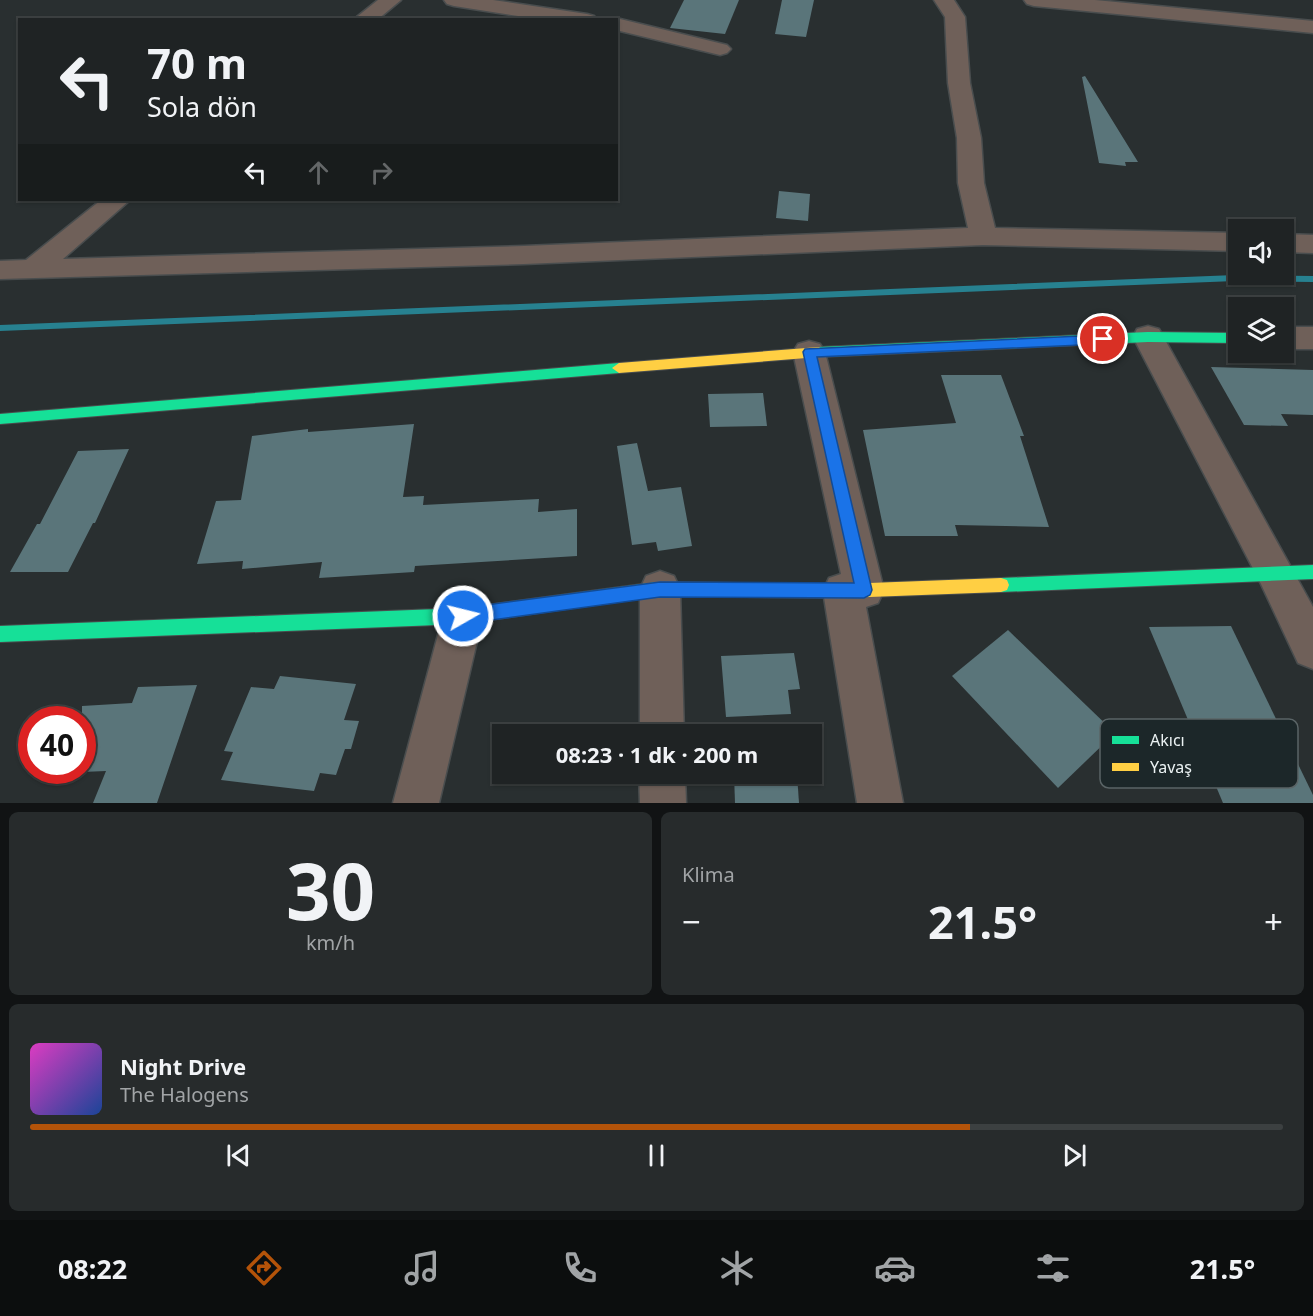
<!DOCTYPE html>
<html lang="tr">
<head>
<meta charset="utf-8">
<style>
	body { margin:0; font-family:"Noto Sans",sans-serif; background:#272b2c; color:#f1f3f6; height:100vh; display:flex; flex-direction:column; font-size:22px; white-space:nowrap }
	* { box-sizing:border-box; margin:0 }
	p { font-size:20px; color:#a1a4a6 }
	.icon { flex:none; width:33px; height:33px; fill:none; stroke:currentColor; stroke-width:2; stroke-linecap:round; stroke-linejoin:round }
	.map { position:relative; height:803px; overflow:hidden }
	.side { display:flex; flex-direction:column; gap:9px; padding:9px; background:#111314; flex:1 }
	.side>* { flex:none }
	.guide { position:absolute; left:18px; top:18px; width:600px; height:183px; border-radius:0px; box-shadow:0 2px 4px #0004,0 0 0 2px #3c4041; background:#1f2324; color:#f1f3f6; overflow:hidden }
	.fabs { position:absolute; left:1228px; top:219px; display:grid; gap:12px }
	.fabs a { display:grid; place-items:center; width:66px; height:66px; border-radius:0px; background:#1f2324; box-shadow:0 2px 4px #0004,0 0 0 2px #3c4041; font-size:30px }
	.speed { position:absolute; left:18px; top:706px; display:flex; gap:12px; font-size:30px; font-weight:700; text-align:center }
	.speed>* { display:grid; place-content:center; width:78px; height:78px; border-radius:50%; background:#1f2324; box-shadow:0 2px 4px #0004,0 0 0 2px #3c4041; line-height:1 }
	.speed .limit { border:9px solid #d22; background:#fff; color:#111 }
	.pin { position:absolute; display:grid; place-items:center; width:51px; height:51px; color:#fff; margin:-26px; border:3px solid #fff; border-radius:50%; box-shadow:0 2px 6px #0007 }
	.me { position:absolute; width:66px; margin:-33px; rotate:82deg; stroke-linejoin:round; filter:drop-shadow(0 0 4px #0008) }
	.turn { display:flex; align-items:center; gap:21px; height:126px; padding:0 30px; font-size:27px }
	.turn .icon { width:78px; height:78px; stroke-width:2.5 }
	.turn b { display:block; font-size:42px; line-height:51px }
	.lanes { display:flex; align-items:center; height:57px; padding:0 30px; background:#0003; justify-content:center; gap:30px; direction:ltr }
	.lanes .off { opacity:.35 }
	.big { font-size:45px; font-weight:700; line-height:1.1 }
	.side .widget { flex:1; display:flex; flex-direction:column; justify-content:center; gap:9px; min-width:0; padding:0 21px; border-radius:9px; background:#272b2c }
	.side .dial { align-items:center; gap:0 }
	.dial b { font-size:78px; line-height:1 }
	.song { display:flex; align-items:center; gap:18px }
	.cover { width:72px; height:72px; border-radius:9px; background:linear-gradient(135deg,hsl(310 70% 55%),hsl(220 70% 35%)) }
	.played { height:6px; border-radius:3px; background:linear-gradient(90deg,#b45309 75%,#3c4041 75%) }
	.keys { display:flex; justify-content:space-around; direction:ltr }
	.heat { display:flex; justify-content:space-between; align-items:center; font-size:33px; direction:ltr }
	.side .tiles { flex:1; display:grid; gap:9px; grid-template-columns:1fr 1fr }
	.widget:last-child { grid-column:span 2 }
	.trip { position:absolute; left:492px; top:724px; width:330px; height:60px; border-radius:0px; background:#1f2324; box-shadow:0 2px 4px #0004,0 0 0 2px #3c4041; font-weight:700; line-height:60px; text-align:center }
	.tabs { display:flex; height:96px; justify-content:space-around; align-items:center; background:#0c0e0e; color:#a1a4a6 }
	.tabs .icon { width:42px; height:42px }
	.tabs .current { color:#b45309 }
	.tabs b { font-size:27px; color:#f1f3f6 }
	.map>svg:first-child { display:block }
	.lines { fill:none; stroke-linecap:round; stroke-linejoin:round }
	.stream { fill:#278190; fill-rule:evenodd }
	.building { fill:#5a757a }
	.street-casing { stroke:#494d4e; stroke-width:3 }
	.fast-casing { stroke:#494d4e; stroke-width:2 }
	.slow-casing { stroke:#494d4e; stroke-width:2 }
	.street { fill:#6f6059; fill-rule:evenodd }
	.fast { fill:#16e098; fill-rule:evenodd }
	.slow { fill:#ffcf43; fill-rule:evenodd }
	.route { fill:#1a73e8; stroke:#114b97; stroke-width:1.5 }
	.key { fill:#1c2729; stroke:#5a6466; stroke-width:1.5 }
	.key-label { font-size:16px; fill:#ebf2f3 }
</style>
</head>
<body>
<div class="map">
<svg width="1313" height="803" viewBox="0 0 1313 803">
	<rect width="100%" height="100%" fill="#292f30"/>
	<g class="lines">
		<polygon class="stream" points="1235,275 1313,276 1313,282 1235,281 0,331 0,325"/>
	</g>
	<g class="building">
		<polygon points="684,0 739,0 725,34 670,28"/>
		<polygon points="782,0 814,0 806,37 775,34"/>
		<polygon points="1085,76 1138,162 1125,162 1126,166 1099,163 1082,77"/>
		<polygon points="779,191 810,194 808,221 776,218"/>
		<polygon points="1211,367 1313,370 1313,415 1281,414 1288,426 1244,425"/>
		<polygon points="941,375 1001,375 1024,436 1020,436 1049,527 955,525 958,536 885,536 863,430 956,423"/>
		<polygon points="763,393 767,426 710,427 708,394"/>
		<polygon points="414,424 403,497 424,496 423,505 539,499 538,512 577,509 577,556 415,566 414,572 319,578 322,562 242,569 243,561 197,564 216,501 241,500 252,436 308,429 308,432"/>
		<polygon points="637,443 648,491 681,487 692,546 658,551 656,542 632,545 617,446"/>
		<polygon points="129,449 95,523 93,523 68,572 10,572 37,524 40,524 78,451"/>
		<polygon points="1231,626 1313,795 1313,803 1223,803 1149,627"/>
		<polygon points="1008,630 1115,733 1058,788 952,676"/>
		<polygon points="794,653 800,689 788,690 791,714 726,717 721,656"/>
		<polygon points="280,676 356,684 344,720 359,721 351,749 345,749 336,775 320,773 314,791 221,780 233,752 224,751 251,687 274,689"/>
		<polygon points="197,685 157,803 93,803 106,771 82,772 82,706 132,703 138,687"/>
		<polygon points="734,774 797,774 799,803 735,803"/>
	</g>
	<g class="lines">
		<defs>
			<g id="street">
				<polygon points="378,0 401,0 377,20 353,20"/>
				<polygon points="444,0 493,0 587,14 594,16 597,20 544,20 454,6 447,4"/>
				<polygon points="934,0 954,0 965,17 970,83 981,138 984,183 995,228 1239,233 1239,251 983,245 524,264 0,279 0,261 26,260 101,200 130,200 63,259 524,246 968,228 958,183 957,138 948,83 945,17"/>
				<polygon points="1024,0 1095,0 1313,21 1313,33 1034,6 1027,4"/>
				<polygon points="616,18 727,45 731,49 727,53 720,55 616,30 616,20 610,20"/>
				<polygon points="1284,234 1313,235 1313,253 1284,252"/>
				<polygon points="1148,326 1159,329 1313,607 1313,669 1298,663 1261,584 1133,337 1137,329"/>
				<rect x="1284" y="327" width="29" height="22"/>
				<polygon points="809,341 820,344 825,352 884,590 878,603 866,607 903,803 857,803 823,591 829,578 841,574 793,352 798,344"/>
				<polygon points="660,571 674,576 680,589 684,735 640,735 640,589 646,576"/>
				<polygon points="463,597 477,603 483,616 439,803 393,803 443,616 449,603"/>
				<polygon points="639,774 685,774 686,803 640,803"/>
			</g>
			<g id="fast">
				<polygon points="1148,332 1239,333 1239,343 1148,342 819,357 813,352 819,347"/>
				<polygon points="619,363 626,368 619,373 0,424 0,414"/>
				<polygon points="1313,565 1313,579 1001,592 995,590 993,585 995,580 1001,578"/>
				<polygon points="657,582 663,584 665,589 663,594 657,596 463,624 0,642 0,626 463,608"/>
			</g>
			<g id="slow">
				<polygon points="819,347 825,352 819,357 619,373 612,368 619,363"/>
				<polygon points="1001,578 1007,580 1009,585 1007,590 1001,592 843,598 657,596 651,594 649,589 651,584 657,582 843,584"/>
			</g>
		</defs>
		<use href="#street" class="street-casing"/>
		<use href="#fast" class="fast-casing"/>
		<use href="#slow" class="slow-casing"/>
		<use href="#street" class="street"/>
		<use href="#fast" class="fast"/>
		<use href="#slow" class="slow"/>
	</g>
	<polygon class="route" points="1103,335 1110,339 1103,344 817,357 872,590 870,595 864,598 660,597 463,624 457,621 454,616 457,610 463,608 660,582 854,583 803,352 805,349"/>
	<rect x="1100" y="719" width="198" height="69" rx="9" class="key"/>
	<rect x="1112" y="736" width="27" height="8" fill="#16e098"/>
	<rect x="1112" y="763" width="27" height="8" fill="#ffcf43"/>
	<g class="key-label">
		<text x="1150" y="746">Akıcı</text>
		<text x="1150" y="773">Yavaş</text>
	</g>
</svg>
<div class="fabs">
<a><svg class="icon" aria-label="sound" viewBox="0 0 24 24"><path d="M4 9h4l5-4v14l-5-4H4zM17 9q2 3 0 6"/></svg></a>
<a><svg class="icon" aria-label="layers" viewBox="0 0 24 24"><path d="M12 4l9 5-9 5-9-5zM3 14l9 5 9-5"/></svg></a>
</div>
<div class="speed"><div class="limit">40</div></div>
<div class="pin" style="left:1103px;top:339px;background:#d93025"><svg class="icon" aria-label="arrive" viewBox="0 0 24 24"><path d="M6 21V4h12l-3 4 3 4H6"/></svg></div>
<svg class="me" style="left:463px;top:616px" viewBox="-20 -20 40 40"><circle r="17" fill="#1a73e8" stroke="#fff" stroke-width="3"/><path d="M0-11L8 9 0 5-8 9z" fill="#fff"/></svg>
<div class="trip">08:23 · 1 dk · 200 m</div>
<div class="guide">
<div class="turn"><svg class="icon" aria-label="left" viewBox="0 0 24 24"><path d="M17 20v-9H6M10 6l-5 5 5 5"/></svg><div><b>70 m</b>Sola dön</div></div>
<div class="lanes"><svg class="icon" aria-label="left" viewBox="0 0 24 24"><path d="M17 20v-9H6M10 6l-5 5 5 5"/></svg><svg class="icon off" aria-label="ahead" viewBox="0 0 24 24"><path d="M12 20V5M6 11l6-6 6 6"/></svg><svg class="icon off" aria-label="right" viewBox="0 0 24 24"><path d="M7 20v-9h11M14 6l5 5-5 5"/></svg></div>
</div>
</div>
<section class="side">
<div class="tiles">
<div class="widget dial"><b>30</b><p>km/h</p></div>
<div class="widget"><p>Klima</p>
<div class="heat"><a>−</a><b class="big">21.5°</b><a>+</a></div>
</div>
<div class="widget">
<div class="song"><i class="cover"></i><div><b>Night Drive</b><p>The Halogens</p></div></div>
<div class="played"></div>
<div class="keys"><svg class="icon" aria-label="previous" viewBox="0 0 24 24"><path d="M18 5L8 12l10 7zM5 5v14"/></svg><svg class="icon" aria-label="pause" viewBox="0 0 24 24"><path d="M8 5v14M16 5v14"/></svg><svg class="icon" aria-label="next" viewBox="0 0 24 24"><path d="M6 5l10 7-10 7zM19 5v14"/></svg></div>
</div>
</div>
</section>
<nav class="tabs">
<b>08:22</b>
<svg class="icon current" aria-label="directions" viewBox="0 0 24 24"><path d="M12 3l9 9-9 9-9-9zM9 14v-3h6M13 9l2 2-2 2"/></svg>
<svg class="icon" aria-label="music" viewBox="0 0 24 24"><path d="M9 18V5l10-2v13"/><circle cx="6" cy="18" r="3"/><circle cx="16" cy="16" r="3"/></svg>
<svg class="icon" aria-label="phone" viewBox="0 0 24 24"><path d="M5 4h4l2 5-3 2q2 4 5 5l2-3 5 2v4C11 20 4 13 5 4z"/></svg>
<svg class="icon" aria-label="climate" viewBox="0 0 24 24"><path d="M12 3v18M4 7l16 10M4 17L20 7"/></svg>
<svg class="icon" aria-label="car" viewBox="0 0 24 24"><path d="M5 17H2v-5l4-1 3-4h7l3 4 3 1v5h-3M9 17h6M6 11h13"/><circle cx="7" cy="17" r="2"/><circle cx="17" cy="17" r="2"/></svg>
<svg class="icon" aria-label="filters" viewBox="0 0 24 24"><path d="M4 7h16M4 17h16"/><circle cx="9" cy="7" r="2"/><circle cx="15" cy="17" r="2"/></svg>
<b>21.5°</b>
</nav>
</body>
</html>
